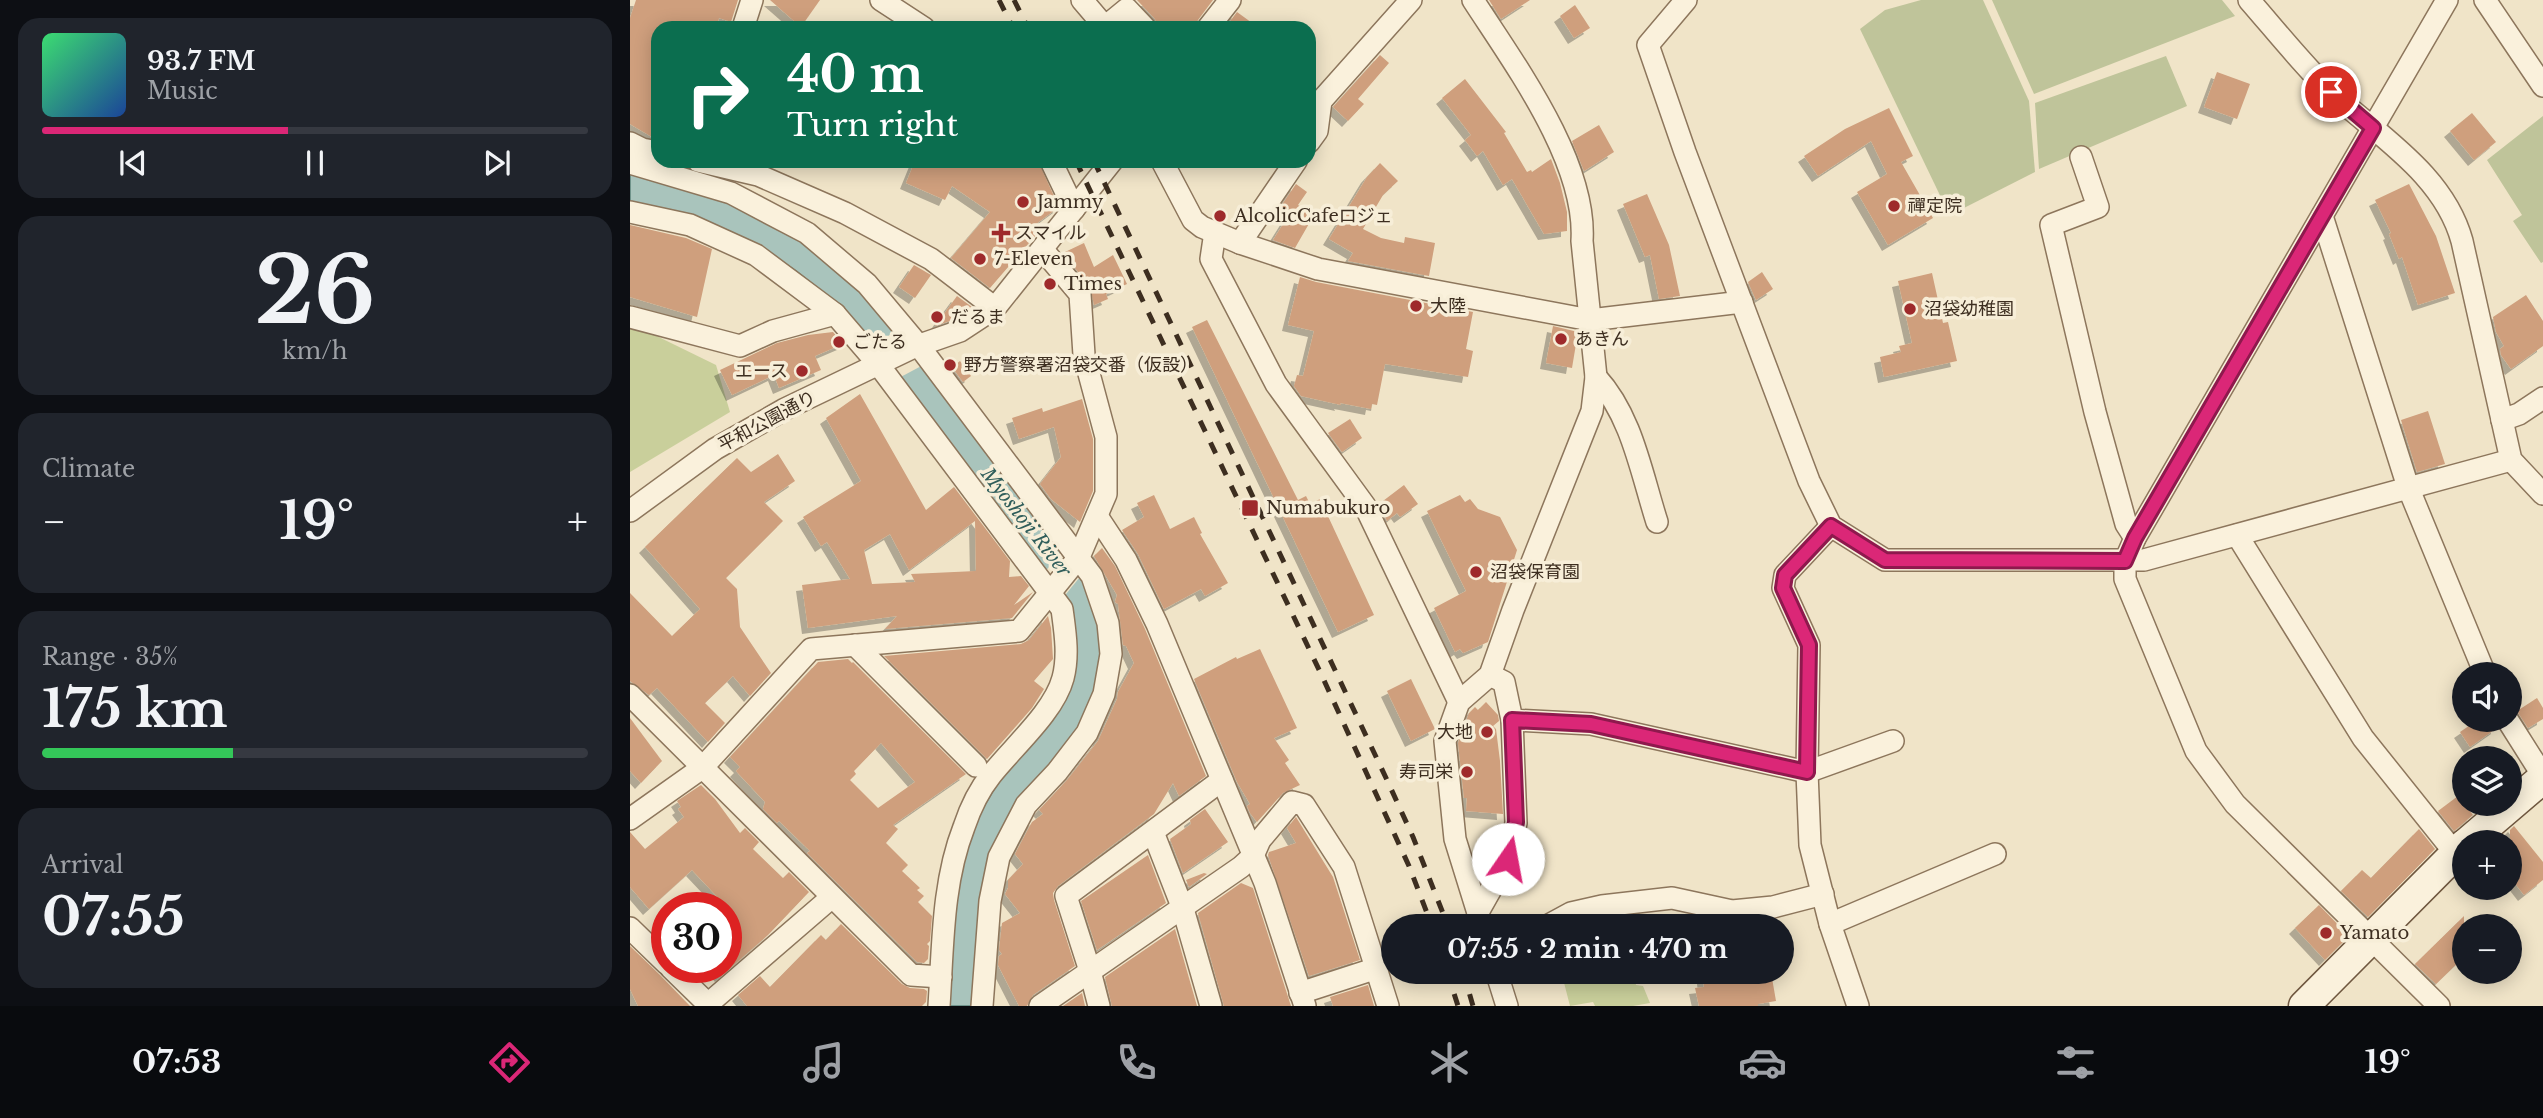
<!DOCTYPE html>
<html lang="en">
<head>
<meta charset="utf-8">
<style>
	body { margin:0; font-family:"Libre Baskerville","Noto Sans JP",serif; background:#20242c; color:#f1f3f6; height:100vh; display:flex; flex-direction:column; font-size:26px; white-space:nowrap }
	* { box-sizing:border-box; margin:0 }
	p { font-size:23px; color:#9ea1a6 }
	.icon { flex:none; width:38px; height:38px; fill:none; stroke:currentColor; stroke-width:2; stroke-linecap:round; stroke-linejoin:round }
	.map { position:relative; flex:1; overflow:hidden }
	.panel { display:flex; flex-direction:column; gap:18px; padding:18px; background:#0d0f14; width:630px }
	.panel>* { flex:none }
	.hud { position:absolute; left:21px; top:21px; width:665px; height:147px; border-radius:21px; box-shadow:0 4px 18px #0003; background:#0b6e4f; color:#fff; overflow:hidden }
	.tools { position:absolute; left:1822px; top:662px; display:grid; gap:14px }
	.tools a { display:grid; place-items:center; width:70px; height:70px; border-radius:50%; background:#171b24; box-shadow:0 4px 18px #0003; font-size:35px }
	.speed { position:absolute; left:21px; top:892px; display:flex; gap:14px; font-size:35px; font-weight:700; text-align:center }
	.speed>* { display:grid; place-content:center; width:91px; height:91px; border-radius:50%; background:#171b24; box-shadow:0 4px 18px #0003; line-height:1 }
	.speed .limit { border:10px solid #d22; background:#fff; color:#111 }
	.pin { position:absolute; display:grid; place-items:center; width:60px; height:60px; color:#fff; margin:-30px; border:4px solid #fff; border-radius:50%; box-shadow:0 2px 7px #0007 }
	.me { position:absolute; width:77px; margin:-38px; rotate:12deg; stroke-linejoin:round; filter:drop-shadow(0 0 5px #0008) }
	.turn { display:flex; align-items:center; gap:24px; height:147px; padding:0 21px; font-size:32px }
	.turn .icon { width:91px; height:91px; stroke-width:2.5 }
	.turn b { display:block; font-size:49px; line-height:60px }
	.big { font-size:52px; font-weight:700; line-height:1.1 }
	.panel .tile { flex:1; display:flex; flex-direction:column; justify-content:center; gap:10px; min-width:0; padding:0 24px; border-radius:21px; background:#20242c }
	.panel .dial { align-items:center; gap:0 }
	.dial b { font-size:91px; line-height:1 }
	.song { display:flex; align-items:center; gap:21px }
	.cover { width:84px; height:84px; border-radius:10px; background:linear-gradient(135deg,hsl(140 70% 55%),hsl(220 70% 35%)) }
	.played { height:7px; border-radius:4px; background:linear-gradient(90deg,#db2777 45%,#363941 45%) }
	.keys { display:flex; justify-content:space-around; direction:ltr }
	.heat { display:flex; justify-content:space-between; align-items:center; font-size:38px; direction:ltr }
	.charge { height:10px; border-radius:5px; background:linear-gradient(90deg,#34c759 35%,#363941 0) }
	.trip { position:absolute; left:751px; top:914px; width:413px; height:70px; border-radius:35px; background:#171b24; box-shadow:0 4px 18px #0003; font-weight:700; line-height:70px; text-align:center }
	.dock { display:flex; height:112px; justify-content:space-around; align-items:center; background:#090b0e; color:#9ea1a6 }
	.dock .icon { width:49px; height:49px }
	.dock .active { color:#db2777 }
	.dock b { font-size:32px; color:#f1f3f6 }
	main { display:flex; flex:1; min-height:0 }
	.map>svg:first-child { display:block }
	.green { fill:#c9cf9b }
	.cemetery { fill:#bfc49a }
	.water { fill:#a9c4bc; stroke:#6f938a; stroke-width:2 }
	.pier { fill:#f0e4c8 }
	.building { fill:#cf9f7d; fill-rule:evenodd; filter:url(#shadow) }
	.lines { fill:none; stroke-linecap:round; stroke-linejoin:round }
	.street-casing { stroke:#8d765c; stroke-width:24 }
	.secondary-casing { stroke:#6f573f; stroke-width:33 }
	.street { stroke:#faf1dc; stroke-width:21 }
	.secondary { stroke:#faf1dc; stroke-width:30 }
	.rail { stroke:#3d2e20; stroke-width:5; stroke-dasharray:12 12; stroke-linecap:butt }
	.route-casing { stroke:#8e194d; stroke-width:18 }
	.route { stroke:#db2777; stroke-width:12 }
	.poi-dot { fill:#9e2a2b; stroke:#f7eed8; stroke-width:2.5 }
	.labels { text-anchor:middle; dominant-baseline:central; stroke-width:7; stroke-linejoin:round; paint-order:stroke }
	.poi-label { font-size:18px; fill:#3d2e20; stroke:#f7eed8; text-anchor:start }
	.street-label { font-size:18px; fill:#3d2e20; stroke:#f7eed8 }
	.water-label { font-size:19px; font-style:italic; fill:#2f5d5a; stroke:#f7eed8 }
</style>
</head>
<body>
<main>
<section class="panel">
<div class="tile">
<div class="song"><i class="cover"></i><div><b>93.7 FM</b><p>Music</p></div></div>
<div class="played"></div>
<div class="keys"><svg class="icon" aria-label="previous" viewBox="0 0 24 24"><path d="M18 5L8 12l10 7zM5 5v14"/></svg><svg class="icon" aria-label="pause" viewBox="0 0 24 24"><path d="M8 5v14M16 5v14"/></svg><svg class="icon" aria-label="next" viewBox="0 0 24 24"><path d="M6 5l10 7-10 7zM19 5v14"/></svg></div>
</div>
<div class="tile dial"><b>26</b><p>km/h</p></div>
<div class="tile"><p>Climate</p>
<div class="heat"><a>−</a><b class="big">19°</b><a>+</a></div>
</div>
<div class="tile"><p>Range · 35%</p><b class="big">175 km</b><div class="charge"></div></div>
<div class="tile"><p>Arrival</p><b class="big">07:55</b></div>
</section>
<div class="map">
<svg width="1913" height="1006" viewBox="0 0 1913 1006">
	<defs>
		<filter id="shadow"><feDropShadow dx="-6" dy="6" stdDeviation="0" flood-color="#0004"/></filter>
	</defs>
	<rect width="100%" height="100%" fill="#f0e4c8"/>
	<g class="green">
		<polygon points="0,323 86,365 100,412 0,472"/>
		<polygon points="1009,906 1012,926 928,926"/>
		<polygon points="931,971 1003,971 1006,985 1013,986 1020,1003 1003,1006 965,1006 963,1002 940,1006"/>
	</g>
	<g class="cemetery">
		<polygon points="1291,0 1353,0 1399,101 1405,172 1326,212 1318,212 1230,29 1255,10"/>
		<polygon points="1362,0 1592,0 1605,16 1404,94"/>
		<polygon points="1536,56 1557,106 1409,169 1405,103"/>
		<polygon points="1913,116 1913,262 1911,263 1883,221 1892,215 1857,160"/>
	</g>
	<polygon class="water" points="0,170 95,198 180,245 238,295 459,582 475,650 455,725 392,800 346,1006 318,1006 323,920 335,850 351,811 370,779 420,719 441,626 191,291 166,271 125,244 0,204"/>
	<g class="pier">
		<polygon points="271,329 297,363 265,380 239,346"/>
		<polygon points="435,547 454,572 432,599 414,573"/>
	</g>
	<g class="building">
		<polygon points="6,0 108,0 101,22 89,18 86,28 28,28 28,139 22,137 0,124 0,18"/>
		<polygon points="140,0 190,0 171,27"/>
		<polygon points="507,0 583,0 568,20 565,28 528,28 525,19"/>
		<polygon points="859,0 900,0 871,19"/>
		<polygon points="945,5 960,28 944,38 930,16"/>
		<polygon points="607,12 629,28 595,28"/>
		<polygon points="750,55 759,63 728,99 734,104 718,121 703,107"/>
		<polygon points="1587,72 1620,84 1607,119 1574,107"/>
		<polygon points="835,79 876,132 874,133 897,172 901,170 902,172 921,159 930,183 937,212 937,231 914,234 882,179 873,185 853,151 847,156 835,140 841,135 812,98"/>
		<polygon points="1259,108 1283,156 1271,162 1303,218 1258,245 1227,192 1257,174 1241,141 1188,176 1174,156 1215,129"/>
		<polygon points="1842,113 1866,142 1844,160 1820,131"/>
		<polygon points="969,125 984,152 954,171 942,141"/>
		<polygon points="285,161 408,161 429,207 406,224 412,228 360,288 321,258 360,212 322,186 315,200 276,183"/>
		<polygon points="750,163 768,181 753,195 733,229 751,238 774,243 775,237 805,243 799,276 718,261 723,253 699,239 737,177"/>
		<polygon points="666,184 677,192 668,205 684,215 665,248 643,240 660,213 651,206"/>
		<polygon points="1779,184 1806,236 1825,293 1788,305 1772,257 1769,259 1759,234 1761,233 1745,200"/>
		<polygon points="1017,194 1039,245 1050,296 1029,299 1020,255 1015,257 993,204"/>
		<polygon points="0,225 56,238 82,249 67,317 0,297"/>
		<polygon points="454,243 464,267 483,255 497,284 476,294 478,299 464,305 460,286 439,261 435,252"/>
		<polygon points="284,265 301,275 285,298 269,287"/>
		<polygon points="1132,272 1143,289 1126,300 1118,282"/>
		<polygon points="1302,273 1313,323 1318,322 1327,361 1254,377 1250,357 1271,352 1269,346 1282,343 1268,281"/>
		<polygon points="670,277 686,282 843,312 836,349 843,351 838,377 755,364 747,405 742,404 741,409 710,403 711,405 671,396 664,386 667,375 673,376 684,331 658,325"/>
		<polygon points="1896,295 1913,321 1913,346 1881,369 1871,355 1870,349 1874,346 1866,332 1863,317"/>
		<polygon points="327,296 342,307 323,320 305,326"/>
		<polygon points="577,320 668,500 676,496 680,504 690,499 744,615 708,632 562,327"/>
		<polygon points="923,326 948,332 942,368 916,363"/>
		<polygon points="203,332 213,344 185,356 191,370 149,388 144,375 102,395 90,370 147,343 178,335"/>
		<polygon points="330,361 341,376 333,382 322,367"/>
		<path d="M230,394L296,510L324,487L380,561L379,577L391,576L399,586L384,605L403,592L382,618L255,629L267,616L178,628L172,585L220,579L197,542L191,546L173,517L231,481L196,418ZM345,521L346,571L281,574L285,582L242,584L234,550L260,534L279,570Z"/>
		<polygon points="452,399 463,439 463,491 450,522 421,499 410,484 431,457 424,427 389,439 382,418 412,408 413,412"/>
		<polygon points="1798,411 1815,464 1787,472 1771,420"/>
		<polygon points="720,419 732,438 712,452 698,433"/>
		<polygon points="148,454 165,481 134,502 153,521 96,578 107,589 110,627 141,673 120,696 103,676 75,703 95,723 78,742 27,688 19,695 0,681 0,593 42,636 70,609 15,547 107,458 121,472"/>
		<polygon points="774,485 788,504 770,517 767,513 757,521 749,504"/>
		<polygon points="524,495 540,529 564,517 572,533 570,534 598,583 575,596 571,589 534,609 508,554 492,530 514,517 507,503"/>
		<polygon points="830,495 835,502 840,499 848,509 870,517 887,550 858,642 833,653 830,649 825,652 804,608 836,591 797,511"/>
		<polygon points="472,548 485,566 515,629 576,776 549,796 543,783 524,814 428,886 423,893 424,900 445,966 403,995 397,1006 389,1006 368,965 369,956 372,954 369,950 372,923 390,913 375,894 378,888 378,880 393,864 385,854 402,822 413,814 409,810 437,780 468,741 487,699 488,692 504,663 496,646 493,645 488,604 485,602 487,595 464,556"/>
		<polygon points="418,616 421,628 423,659 404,681 414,689 402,708 357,759 254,656 391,644 399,640"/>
		<polygon points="630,649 667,728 644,738 659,760 655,763 670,785 653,793 627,822 620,813 617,806 620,804 607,782 564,679 606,657 607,659"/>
		<path d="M218,659L222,663L223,662L336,774L263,825L268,829L256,843L278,865L272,871L290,888L287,890L294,896L288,902L302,916L300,941L297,944L299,946L298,959L294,963L287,962L177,853L180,851L149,821L147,823L133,809L135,802L106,771L110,767L100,757L188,662ZM251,743L285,782L248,808L220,780L226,774L224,771Z"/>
		<polygon points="781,679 805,729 781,741 757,691"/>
		<polygon points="1907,698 1913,708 1913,719 1898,728 1887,711"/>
		<polygon points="856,702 868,715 869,721 863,726 866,729 870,761 873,814 836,811 837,798 834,798 828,743 839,713 845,707 848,710"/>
		<polygon points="0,718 32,761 11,783 0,771"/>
		<polygon points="1849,719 1864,719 1867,728 1840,747 1830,732"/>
		<polygon points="71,785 85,799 110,833 115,828 129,842 123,849 153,878 159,872 179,892 138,935 91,976 84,968 96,968 96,906 62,870 19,909 0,887 0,832 15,849 54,817 48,809 51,807 47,801"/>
		<polygon points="1828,796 1843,815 1824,831 1808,811"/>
		<polygon points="575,809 598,842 553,873 540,839 561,824 560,820"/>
		<polygon points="666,817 703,877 730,960 679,976 638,855 639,852 666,843 657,828"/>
		<polygon points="1884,826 1913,862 1913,880 1894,895 1880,877 1880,830"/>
		<polygon points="1789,829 1805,849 1738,917 1711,891 1732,870 1741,878"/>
		<polygon points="518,855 536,903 467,950 451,901"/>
		<polygon points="574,873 577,874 559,887 556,880"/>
		<polygon points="611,883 623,888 661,1006 594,1006 568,913"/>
		<polygon points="1689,905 1719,936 1695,960 1665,928"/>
		<polygon points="1834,916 1834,957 1806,984 1785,964"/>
		<polygon points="211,924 272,984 280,988 294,989 297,991 296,1002 292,1006 117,1006 108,995 130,976 140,987 191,935 196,940"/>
		<polygon points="545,929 567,1006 482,1006 475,977"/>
		<polygon points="0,946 30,975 60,1006 8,1006 0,989"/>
		<polygon points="1108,972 1108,976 1121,974 1122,981 1142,978 1146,1001 1128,1004 1128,1006 1069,1006 1065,988 1074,987 1073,978"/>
		<polygon points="738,985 744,1006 703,1006 700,997"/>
		<polygon points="452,993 455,1006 433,1006"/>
	</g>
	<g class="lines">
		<defs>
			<g id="street">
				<polyline points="251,0 294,28"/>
				<polyline points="452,0 475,27 497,9 515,28"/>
				<path d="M843,0C885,65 957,162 952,241L966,377L962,411L883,610L860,675L829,702L815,741L825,839L852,926"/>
				<polyline points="1056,0 1018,45 1055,152 1179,481 1201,526 1255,560 1514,560 1881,460"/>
				<path d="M1619,0C1646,31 1673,65 1702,93C1750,137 1814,175 1832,241L1881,460L1913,494"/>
				<polyline points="1855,0 1913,86"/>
				<polyline points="113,28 122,0"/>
				<polyline points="578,28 600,0"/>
				<polyline points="679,142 687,131 691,101 781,0"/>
				<polyline points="0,143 12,149 28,152"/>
				<polyline points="1451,157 1468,207 1421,225 1465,412 1496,524 1505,538"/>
				<polyline points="68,161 128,175 215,213 301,259 365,308"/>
				<polyline points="421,161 444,209"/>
				<polyline points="532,161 563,220 572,227 610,243 688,269 960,320 1112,302"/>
				<polyline points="0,163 101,193 177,233 237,284 289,346 462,576 478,623 481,654 474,694 457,733 427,772 396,805 369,857 360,901 352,1006"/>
				<path d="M0,212L60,225L126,255L205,314L248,364L432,609C435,632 439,655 433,678C424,712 383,747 361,775C349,790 340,809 334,827C312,883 313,947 309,1006"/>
				<polyline points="1692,216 1778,487 1855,674"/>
				<polyline points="585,232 581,259 646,384 735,506 829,702"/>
				<polyline points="610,243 666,161"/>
				<polyline points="0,317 110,346 143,331 205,314"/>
				<path d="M966,377C1002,416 1011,472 1027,522"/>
				<polyline points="1872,420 1889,414 1913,398"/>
				<polyline points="0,511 85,449 155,409 284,347 330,331 365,308 482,161"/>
				<polyline points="467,516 496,560 527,624 635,883 675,1006"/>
				<polyline points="1201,526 1155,575 1153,588 1179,645 1177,772 1180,845 1200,924 1228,1006"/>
				<polyline points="1607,535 1733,738 1825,853"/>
				<polyline points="225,645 346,766"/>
				<polyline points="860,675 874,682 882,720 961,724 1177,772 1263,741"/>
				<polyline points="0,695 281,975 311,977"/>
				<polyline points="1877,719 1913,776"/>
				<polyline points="0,819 72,768 181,649 389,631 449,557 476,494 476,437 454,355 450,294 413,250"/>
				<polyline points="523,832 553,909 581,1006"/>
				<polyline points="848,912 878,859 886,823 882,720"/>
				<polyline points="1200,924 1365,854"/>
				<polyline points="917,926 941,913 972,906 1042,898 1102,911 1143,907 1193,894"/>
				<polyline points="0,928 37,964"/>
				<polyline points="41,968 80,1006"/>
				<polyline points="866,971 877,1006"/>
				<polyline points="670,993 747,968"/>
				<polyline points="78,1004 202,897"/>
				<polyline points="410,1006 611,867 623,856 630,840 662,802 674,805 714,867 758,1006"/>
				<polyline points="469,1006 460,971 436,896 592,780"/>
				<polyline points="1809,1006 1605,804 1566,751 1495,579 1495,561 1505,538 1817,0"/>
			</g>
			<g id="secondary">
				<polyline points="1838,842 1913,778"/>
				<polyline points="1674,1006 1834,845"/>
			</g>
		</defs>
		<use href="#street" class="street-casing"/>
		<use href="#secondary" class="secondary-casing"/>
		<use href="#street" class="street"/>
		<use href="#secondary" class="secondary"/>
		<g class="rail">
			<polyline points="369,0 383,28"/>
			<polyline points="384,0 398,28"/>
			<polyline points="446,161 692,676 779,866 802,926"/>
			<polyline points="464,161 757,780 783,837 818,926"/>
			<polyline points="817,971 828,1006"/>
			<polyline points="833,971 843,1006"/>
		</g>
	</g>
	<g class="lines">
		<defs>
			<polyline id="route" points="878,859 886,822 882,720 961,724 1177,772 1179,645 1153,588 1155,575 1201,526 1255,560 1495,561 1505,538 1743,128 1701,92"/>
		</defs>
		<use href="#route" class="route-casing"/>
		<use href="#route" class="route"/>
	</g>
	<g class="poi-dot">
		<circle cx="393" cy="202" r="7"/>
		<circle cx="1264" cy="206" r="7"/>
		<circle cx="590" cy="216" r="7"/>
		<path d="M367.5 222.5h7v7h7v7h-7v7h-7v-7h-7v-7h7z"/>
		<circle cx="350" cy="259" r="7"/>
		<circle cx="420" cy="284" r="7"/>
		<circle cx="786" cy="306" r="7"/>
		<circle cx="1280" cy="309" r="7"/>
		<circle cx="307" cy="317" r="7"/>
		<circle cx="931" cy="339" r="7"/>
		<circle cx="209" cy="342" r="7"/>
		<circle cx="320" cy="365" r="7"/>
		<circle cx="172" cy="371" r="7"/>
		<rect x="611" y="499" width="18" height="18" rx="3.5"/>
		<circle cx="846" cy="572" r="7"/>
		<circle cx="857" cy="732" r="7"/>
		<circle cx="837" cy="772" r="7"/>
		<circle cx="1696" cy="933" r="7"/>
	</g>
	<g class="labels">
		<g class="poi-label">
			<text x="407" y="202">Jammy</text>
			<text x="1278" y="206">禪定院</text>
			<text x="604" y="216">AlcolicCafeロジェ</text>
			<text x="385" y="233">スマイル</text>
			<text x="364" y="259">7-Eleven</text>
			<text x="434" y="284">Times</text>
			<text x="800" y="306">大陸</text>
			<text x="1294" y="309">沼袋幼稚園</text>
			<text x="321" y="317">だるま</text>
			<text x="945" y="339">あきん</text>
			<text x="223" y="342">ごたる</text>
			<text x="334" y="365">野方警察署沼袋交番（仮設）</text>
			<text x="158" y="371" text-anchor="end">エース</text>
			<text x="636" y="508">Numabukuro</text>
			<text x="860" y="572">沼袋保育園</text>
			<text x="843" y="732" text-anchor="end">大地</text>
			<text x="823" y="772" text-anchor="end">寿司栄</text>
			<text x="1710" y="933">Yamato</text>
		</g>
		<g class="street-label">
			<text transform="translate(137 421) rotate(-28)">平和公園通り</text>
		</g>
		<g class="water-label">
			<text transform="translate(396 522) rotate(52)">Myoshoji River</text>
		</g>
	</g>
</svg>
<div class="tools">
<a><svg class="icon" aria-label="sound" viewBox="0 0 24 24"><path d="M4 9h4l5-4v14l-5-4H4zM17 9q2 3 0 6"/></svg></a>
<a><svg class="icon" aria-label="layers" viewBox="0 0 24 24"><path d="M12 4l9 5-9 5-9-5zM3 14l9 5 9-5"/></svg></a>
<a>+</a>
<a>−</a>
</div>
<div class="speed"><div class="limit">30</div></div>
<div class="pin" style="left:1701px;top:92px;background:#d93025"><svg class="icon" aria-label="arrive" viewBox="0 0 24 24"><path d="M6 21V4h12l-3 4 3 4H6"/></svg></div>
<svg class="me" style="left:878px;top:859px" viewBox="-20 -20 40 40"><circle r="19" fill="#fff"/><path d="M0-13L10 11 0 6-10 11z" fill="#db2777"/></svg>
<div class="trip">07:55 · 2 min · 470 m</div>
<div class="hud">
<div class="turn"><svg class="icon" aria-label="right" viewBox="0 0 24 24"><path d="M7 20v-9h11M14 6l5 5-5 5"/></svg><div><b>40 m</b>Turn right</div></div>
</div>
</div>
</main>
<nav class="dock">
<b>07:53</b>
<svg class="icon active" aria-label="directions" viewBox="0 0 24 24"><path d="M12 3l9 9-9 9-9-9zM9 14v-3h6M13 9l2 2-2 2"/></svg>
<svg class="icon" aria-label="music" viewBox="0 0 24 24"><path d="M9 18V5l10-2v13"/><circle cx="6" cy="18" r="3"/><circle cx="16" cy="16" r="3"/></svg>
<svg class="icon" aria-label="phone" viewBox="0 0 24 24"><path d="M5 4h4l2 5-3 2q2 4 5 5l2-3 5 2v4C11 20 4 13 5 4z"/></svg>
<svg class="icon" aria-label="climate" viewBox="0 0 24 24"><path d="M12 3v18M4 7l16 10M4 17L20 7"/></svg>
<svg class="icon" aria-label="car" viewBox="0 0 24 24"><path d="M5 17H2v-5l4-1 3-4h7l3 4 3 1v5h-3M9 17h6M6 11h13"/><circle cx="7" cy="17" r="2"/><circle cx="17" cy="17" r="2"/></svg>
<svg class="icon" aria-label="filters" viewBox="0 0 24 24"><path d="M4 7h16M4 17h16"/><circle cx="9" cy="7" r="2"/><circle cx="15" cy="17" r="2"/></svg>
<b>19°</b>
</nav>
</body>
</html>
